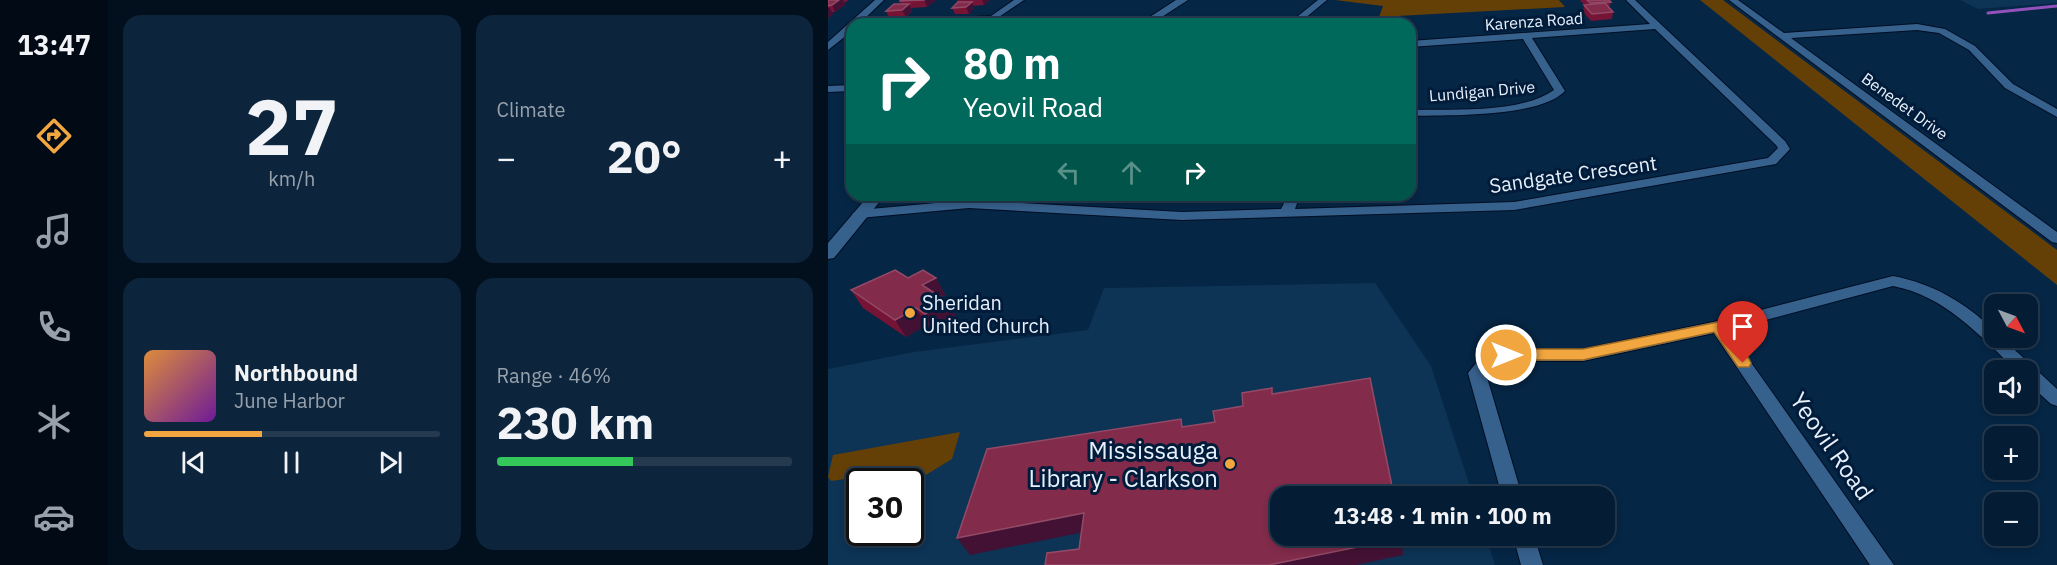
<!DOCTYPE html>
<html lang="en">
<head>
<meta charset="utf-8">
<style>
	body { margin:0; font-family:"IBM Plex Sans",sans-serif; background:#0d253c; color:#f1f3f6; height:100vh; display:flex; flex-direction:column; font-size:22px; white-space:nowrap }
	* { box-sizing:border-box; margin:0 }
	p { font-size:20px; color:#97a1ac }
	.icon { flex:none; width:33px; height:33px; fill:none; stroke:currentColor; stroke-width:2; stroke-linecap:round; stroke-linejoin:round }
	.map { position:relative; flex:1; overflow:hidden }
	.panel { display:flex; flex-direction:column; gap:15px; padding:15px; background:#020f1d; width:720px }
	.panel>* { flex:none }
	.banner { position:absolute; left:18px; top:18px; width:570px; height:183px; border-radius:18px; box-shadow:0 3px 9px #0003,0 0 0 2px #253a4f; background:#00695c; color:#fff; overflow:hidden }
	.needle { width:39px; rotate:131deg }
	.fabs { position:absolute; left:1156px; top:294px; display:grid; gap:12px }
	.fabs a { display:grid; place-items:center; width:54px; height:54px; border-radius:12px; background:#041c34; box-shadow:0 3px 9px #0003,0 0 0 2px #253a4f; font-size:30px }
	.speed { position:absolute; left:18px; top:468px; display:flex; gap:12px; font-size:30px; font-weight:700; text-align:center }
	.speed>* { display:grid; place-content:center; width:78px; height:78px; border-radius:50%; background:#041c34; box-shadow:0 3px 9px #0003,0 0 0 2px #253a4f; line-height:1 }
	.speed .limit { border:3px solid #111; border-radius:9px; background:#fff; color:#111 }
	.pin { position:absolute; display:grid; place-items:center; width:51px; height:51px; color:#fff; margin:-62px -26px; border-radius:50% 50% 50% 0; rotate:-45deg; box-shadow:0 0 6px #0007 }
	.pin .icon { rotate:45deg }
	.me { position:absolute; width:66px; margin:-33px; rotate:90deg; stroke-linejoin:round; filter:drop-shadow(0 0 4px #0008) }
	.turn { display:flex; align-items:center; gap:21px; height:126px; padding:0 18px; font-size:27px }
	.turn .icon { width:78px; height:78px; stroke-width:2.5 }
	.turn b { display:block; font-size:42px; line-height:51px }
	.lanes { display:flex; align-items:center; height:57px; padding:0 18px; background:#0003; justify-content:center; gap:30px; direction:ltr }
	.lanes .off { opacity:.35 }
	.big { font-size:45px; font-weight:700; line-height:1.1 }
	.panel .card { flex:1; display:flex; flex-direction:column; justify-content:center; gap:9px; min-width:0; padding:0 21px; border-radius:18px; background:#0d253c }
	.panel .dial { align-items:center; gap:0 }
	.dial b { font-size:78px; line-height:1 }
	.song { display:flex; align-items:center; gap:18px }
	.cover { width:72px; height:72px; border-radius:9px; background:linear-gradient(135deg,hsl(30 70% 55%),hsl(280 70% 35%)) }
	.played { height:6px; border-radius:3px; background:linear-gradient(90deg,#f1a63f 40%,#253a4f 40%) }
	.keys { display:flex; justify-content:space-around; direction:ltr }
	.heat { display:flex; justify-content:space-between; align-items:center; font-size:33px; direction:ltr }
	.charge { height:9px; border-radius:4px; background:linear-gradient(90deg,#34c759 46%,#253a4f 0) }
	.panel .tiles { flex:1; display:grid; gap:15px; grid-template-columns:repeat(2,1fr) }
	.trip { position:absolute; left:442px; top:486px; width:345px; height:60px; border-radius:18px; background:#041c34; box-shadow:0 3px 9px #0003,0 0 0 2px #253a4f; font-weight:700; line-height:60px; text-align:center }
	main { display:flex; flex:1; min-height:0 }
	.menu { display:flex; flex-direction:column; width:108px; justify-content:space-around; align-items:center; background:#020b15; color:#97a1ac }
	.menu .icon { width:42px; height:42px }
	.menu .current { color:#f1a63f }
	.menu b { font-size:27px; color:#f1f3f6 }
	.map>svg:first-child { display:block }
	.built { fill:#0d3355; fill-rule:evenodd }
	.green { fill:#654006 }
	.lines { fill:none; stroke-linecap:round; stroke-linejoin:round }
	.stream { stroke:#9351bb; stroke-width:3 }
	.street-casing { stroke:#000e23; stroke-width:2 }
	.secondary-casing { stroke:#000e23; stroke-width:2 }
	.street { fill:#37618d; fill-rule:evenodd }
	.secondary { fill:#37618d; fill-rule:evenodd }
	.wall { fill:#761436 }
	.shaded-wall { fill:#431133 }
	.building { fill:#822b4b; stroke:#924a67; stroke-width:1.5 }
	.route { fill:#f1a63f; stroke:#9d6c29; stroke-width:1.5 }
	.poi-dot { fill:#f1a63f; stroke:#001c3a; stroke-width:2 }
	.labels { text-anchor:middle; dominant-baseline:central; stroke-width:6; stroke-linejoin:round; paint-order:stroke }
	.far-street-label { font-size:16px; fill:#e7f0fb; stroke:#001c3a }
	.street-label { font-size:20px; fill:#e7f0fb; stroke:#001c3a }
	.poi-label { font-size:20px; fill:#e7f0fb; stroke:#001c3a; text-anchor:start }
	.near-street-label { font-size:24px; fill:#e7f0fb; stroke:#001c3a }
	.near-poi-label { font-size:24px; fill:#e7f0fb; stroke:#001c3a; text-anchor:end }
</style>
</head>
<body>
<main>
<nav class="menu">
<b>13:47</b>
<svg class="icon current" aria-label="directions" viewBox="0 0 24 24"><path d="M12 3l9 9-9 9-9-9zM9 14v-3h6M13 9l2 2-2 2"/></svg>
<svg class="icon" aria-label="music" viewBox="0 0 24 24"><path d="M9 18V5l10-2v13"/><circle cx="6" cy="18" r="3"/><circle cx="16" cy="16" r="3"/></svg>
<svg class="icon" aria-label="phone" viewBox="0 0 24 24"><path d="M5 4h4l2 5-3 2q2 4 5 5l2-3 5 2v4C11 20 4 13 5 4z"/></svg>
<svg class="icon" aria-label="climate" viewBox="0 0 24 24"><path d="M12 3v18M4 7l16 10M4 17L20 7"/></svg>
<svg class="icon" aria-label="car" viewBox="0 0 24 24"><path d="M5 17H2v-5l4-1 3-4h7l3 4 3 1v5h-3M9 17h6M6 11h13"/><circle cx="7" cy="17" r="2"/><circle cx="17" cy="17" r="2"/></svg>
</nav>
<section class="panel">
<div class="tiles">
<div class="card dial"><b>27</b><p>km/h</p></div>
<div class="card"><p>Climate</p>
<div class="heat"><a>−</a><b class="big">20°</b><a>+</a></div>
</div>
<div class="card">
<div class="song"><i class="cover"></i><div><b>Northbound</b><p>June Harbor</p></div></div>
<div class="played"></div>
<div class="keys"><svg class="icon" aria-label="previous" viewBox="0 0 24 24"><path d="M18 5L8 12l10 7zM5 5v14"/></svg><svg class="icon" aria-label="pause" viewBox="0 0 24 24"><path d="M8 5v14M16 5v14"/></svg><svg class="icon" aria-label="next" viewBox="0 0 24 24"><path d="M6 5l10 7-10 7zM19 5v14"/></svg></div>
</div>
<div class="card"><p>Range · 46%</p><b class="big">230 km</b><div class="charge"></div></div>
</div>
</section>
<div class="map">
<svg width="1229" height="565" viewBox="0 0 1229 565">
	<rect width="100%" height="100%" fill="#052645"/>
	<g class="built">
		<polygon points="1132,0 1229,0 1229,3 1150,9"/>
		<path d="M547,283L603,366L645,496H453V536H658L667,565H0V369L86,352L260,330L276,288ZM32,482H82V532H32Z"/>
	</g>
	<g class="green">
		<polygon points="507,0 731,0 737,7 551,17 555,6"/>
		<polygon points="872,0 895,0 1229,250 1229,285"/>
		<polygon points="132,432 124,459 83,484 82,482 45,481 48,476 45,475 3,481 0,477 5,455"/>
	</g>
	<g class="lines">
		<polyline class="stream" points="1160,13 1229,6"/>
		<defs>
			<g id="street">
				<polygon points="47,0 56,0 31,24 24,24 24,31 0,50 0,42"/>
				<polygon points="186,0 196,0 165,21 81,24 85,21 163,16"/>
				<polygon points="490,0 499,0 470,24 460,24"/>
				<path d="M798,0H807L957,141L962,149L948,164L686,210L354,220L141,208L31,218L24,214L31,210L141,200L354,212L453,209L460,195H472L467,209L686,202L940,158L950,148L948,145L827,29L704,38L737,91C711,118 619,115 582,116V110C623,109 692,114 726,90L695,39L582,47V41L822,24Z"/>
				<polygon points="901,0 910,0 956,33 1089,24 1117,29 1147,46 1185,84 1229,109 1229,117 1177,88 1141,50 1111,33 1089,30 963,38 1229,232 1229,243 1224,242"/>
				<polygon points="24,85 24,91 0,92 0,86"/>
				<path d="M1065,276C1106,284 1136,302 1167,331V338H1174L1229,389V406L1223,404L1200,383V370H1188C1151,335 1117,296 1065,286L900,330L1066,565H1042L886,333L755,361H678L665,365L658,374L694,496H674L640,373L653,357L678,349H755L890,321Z"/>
				<polygon points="685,536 706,536 715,565 693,565"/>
			</g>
			<g id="secondary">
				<polygon points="348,0 360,0 323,24 311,24"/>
				<polygon points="41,195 57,195 6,258 0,259 0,243"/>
			</g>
		</defs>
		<use href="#street" class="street-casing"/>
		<use href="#secondary" class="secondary-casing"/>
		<use href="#street" class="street"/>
		<use href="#secondary" class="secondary"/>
	</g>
	<g class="wall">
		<polygon points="0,0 21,0 16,3 17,5 7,12 4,12 5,14 0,18"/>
		<polygon points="73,0 107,1 99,7 83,8 84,11 78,17 61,18 58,11 73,4 72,1"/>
		<polygon points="129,0 162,0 156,5 145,6 146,8 141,14 127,14 124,8 130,3"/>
		<polygon points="752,0 781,0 783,2 781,8 785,12 784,19 763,21 755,12 756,5"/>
		<polygon points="80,278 108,278 117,295 113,298 119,301 129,319 108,332 98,325 78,337 35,308 23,290"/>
	</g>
	<g class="shaded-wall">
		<polygon points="11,0 15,0 17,5 7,12 4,5"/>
		<polygon points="96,0 107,0 107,1 99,7"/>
		<polygon points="154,0 162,0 156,5"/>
		<polygon points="144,2 146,8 141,14 138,7"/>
		<polygon points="81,4 84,11 78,17 74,10"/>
		<polygon points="1,7 5,14 0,18 0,8"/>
		<polygon points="108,278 117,295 104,303 94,285"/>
		<polygon points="119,301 129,319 108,332 97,314"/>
		<polygon points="88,308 98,325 78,337 67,320"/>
		<polygon points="256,513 266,530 142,555 129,538"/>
		<polygon points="574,538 575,555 528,565 441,565"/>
	</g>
	<g class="building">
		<polygon points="0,0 11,0 4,5 0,6"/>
		<polygon points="73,0 97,0 72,1"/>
		<polygon points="759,0 781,0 783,2 762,3"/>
		<polygon points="130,2 144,2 138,7 124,8"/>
		<polygon points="777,3 785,12 764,14 756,5"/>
		<polygon points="66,4 81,4 74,10 58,11"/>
		<polygon points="67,270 80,278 95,270 108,278 94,285 119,301 97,314 88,308 67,320 23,290"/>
		<polygon points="542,378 566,496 453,496 453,536 574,536 574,538 441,565 217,565 219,553 251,549 256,513 129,538 159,449 353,419 354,427 387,422 385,411 415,406 414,393 444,388 444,394"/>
	</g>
	<polygon class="route" points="890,322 895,323 921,359 923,363 921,367 910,367 886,332 755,360 678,360 670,355 678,349 755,349"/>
	<g class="poi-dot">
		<circle cx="82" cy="313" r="6"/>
		<circle cx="402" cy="464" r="6"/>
	</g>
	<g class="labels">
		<g class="far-street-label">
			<text transform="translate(706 21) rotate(-4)">Karenza Road</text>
			<text transform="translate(654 91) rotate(-5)">Lundigan Drive</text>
			<text transform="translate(1077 106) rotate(36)">Benedet Drive</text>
		</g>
		<g class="street-label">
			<text transform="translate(745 174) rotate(-8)">Sandgate Crescent</text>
		</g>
		<g class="poi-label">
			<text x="94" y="302">Sheridan<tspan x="94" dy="23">United Church</tspan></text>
		</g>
		<g class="near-street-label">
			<text transform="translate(1004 446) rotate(55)">Yeovil Road</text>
		</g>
		<g class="near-poi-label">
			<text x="390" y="450">Mississauga<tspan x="390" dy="28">Library - Clarkson</tspan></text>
		</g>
	</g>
</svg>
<div class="fabs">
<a><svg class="needle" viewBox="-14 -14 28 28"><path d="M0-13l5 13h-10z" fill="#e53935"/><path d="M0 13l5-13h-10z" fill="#97a1ac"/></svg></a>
<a><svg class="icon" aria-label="sound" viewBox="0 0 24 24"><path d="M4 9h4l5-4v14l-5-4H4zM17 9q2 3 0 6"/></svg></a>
<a>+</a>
<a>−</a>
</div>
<div class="speed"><div class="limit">30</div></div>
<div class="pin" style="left:915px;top:363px;background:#d93025"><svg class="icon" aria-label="arrive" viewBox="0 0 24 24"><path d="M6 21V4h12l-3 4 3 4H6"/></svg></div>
<svg class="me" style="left:678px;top:355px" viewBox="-20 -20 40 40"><circle r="17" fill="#f1a63f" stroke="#fff" stroke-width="3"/><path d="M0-11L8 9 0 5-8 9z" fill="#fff"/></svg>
<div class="trip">13:48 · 1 min · 100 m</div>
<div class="banner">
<div class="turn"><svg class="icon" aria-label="right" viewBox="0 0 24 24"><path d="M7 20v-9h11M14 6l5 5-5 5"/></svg><div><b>80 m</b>Yeovil Road</div></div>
<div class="lanes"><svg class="icon off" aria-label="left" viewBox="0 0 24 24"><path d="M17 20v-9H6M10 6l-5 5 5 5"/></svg><svg class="icon off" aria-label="ahead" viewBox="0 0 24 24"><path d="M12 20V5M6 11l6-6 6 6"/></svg><svg class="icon" aria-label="right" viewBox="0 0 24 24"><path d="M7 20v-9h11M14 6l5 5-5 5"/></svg></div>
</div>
</div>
</main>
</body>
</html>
